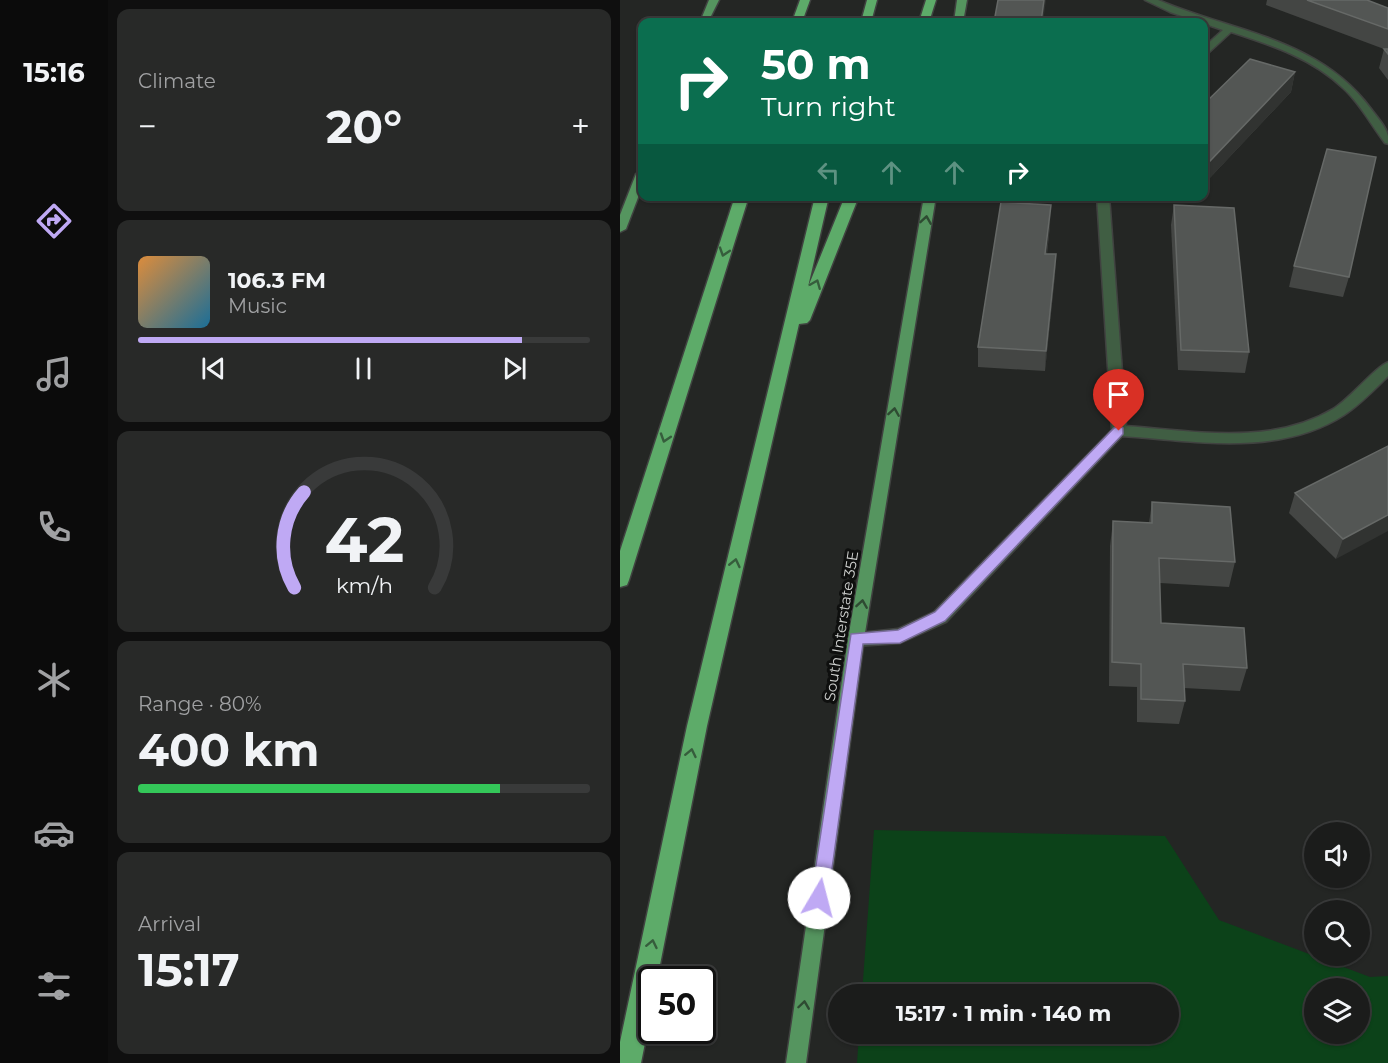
<!DOCTYPE html>
<html lang="en">
<head>
<meta charset="utf-8">
<style>
	body { margin:0; font-family:Montserrat,sans-serif; background:#282928; color:#f1f3f6; height:100vh; display:flex; flex-direction:column; font-size:22px; white-space:nowrap }
	* { box-sizing:border-box; margin:0 }
	p { font-size:20px; color:#a0a1a3 }
	.icon { flex:none; width:33px; height:33px; fill:none; stroke:currentColor; stroke-width:2; stroke-linecap:round; stroke-linejoin:round }
	.map { position:relative; flex:1; overflow:hidden }
	.drawer { display:flex; flex-direction:column; gap:9px; padding:9px; background:#0f0f0f; width:512px }
	.drawer>* { flex:none }
	.hud { position:absolute; left:18px; top:18px; width:570px; height:183px; border-radius:12px; box-shadow:0 2px 4px #0004,0 0 0 2px #393a3a; background:#0b6e4f; color:#fff; overflow:hidden }
	.buttons { position:absolute; left:684px; top:822px; display:grid; gap:12px }
	.buttons a { display:grid; place-items:center; width:66px; height:66px; border-radius:50%; background:#1b1c1b; box-shadow:0 2px 4px #0004,0 0 0 2px #393a3a; font-size:30px }
	.speed { position:absolute; left:18px; top:966px; display:flex; gap:12px; font-size:30px; font-weight:700; text-align:center }
	.speed>* { display:grid; place-content:center; width:78px; height:78px; border-radius:50%; background:#1b1c1b; box-shadow:0 2px 4px #0004,0 0 0 2px #393a3a; line-height:1 }
	.speed .limit { border:3px solid #111; border-radius:9px; background:#fff; color:#111 }
	.pin { position:absolute; display:grid; place-items:center; width:51px; height:51px; color:#fff; margin:-62px -26px; border-radius:50% 50% 50% 0; rotate:-45deg; box-shadow:0 0 6px #0007 }
	.pin .icon { rotate:45deg }
	.me { position:absolute; width:66px; margin:-33px; rotate:8deg; stroke-linejoin:round; filter:drop-shadow(0 0 4px #0008) }
	.turn { display:flex; align-items:center; gap:21px; height:126px; padding:0 24px; font-size:27px }
	.turn .icon { width:78px; height:78px; stroke-width:2.5 }
	.turn b { display:block; font-size:42px; line-height:51px }
	.lanes { display:flex; align-items:center; height:57px; padding:0 24px; background:#0003; justify-content:center; gap:30px; direction:ltr }
	.lanes .off { opacity:.35 }
	.big { font-size:45px; font-weight:700; line-height:1.1 }
	.drawer .card { flex:1; display:flex; flex-direction:column; justify-content:center; gap:9px; min-width:0; padding:0 21px; border-radius:12px; background:#282928 }
	.drawer .dial { align-items:center; gap:0 }
	.dial svg { height:156px; overflow:visible; fill:none; stroke:#393a3a; stroke-width:7; stroke-linecap:round; text-anchor:middle }
	.dial text { fill:#f1f3f6; stroke:none }
	.song { display:flex; align-items:center; gap:18px }
	.cover { width:72px; height:72px; border-radius:9px; background:linear-gradient(135deg,hsl(30 70% 55%),hsl(200 70% 35%)) }
	.played { height:6px; border-radius:3px; background:linear-gradient(90deg,#bfa9f4 85%,#393a3a 85%) }
	.keys { display:flex; justify-content:space-around; direction:ltr }
	.heat { display:flex; justify-content:space-between; align-items:center; font-size:33px; direction:ltr }
	.charge { height:9px; border-radius:4px; background:linear-gradient(90deg,#34c759 80%,#393a3a 0) }
	.trip { position:absolute; left:208px; top:984px; width:351px; height:60px; border-radius:30px; background:#1b1c1b; box-shadow:0 2px 4px #0004,0 0 0 2px #393a3a; font-weight:700; line-height:60px; text-align:center }
	main { display:flex; flex:1; min-height:0 }
	.menu { display:flex; flex-direction:column; width:108px; justify-content:space-around; align-items:center; background:#0b0b0b; color:#a0a1a3 }
	.menu .icon { width:42px; height:42px }
	.menu .current { color:#bfa9f4 }
	.menu b { font-size:27px; color:#f1f3f6 }
	.map>svg:first-child { display:block }
	.green { fill:#0c4219; fill-rule:evenodd }
	.lines { fill:none; stroke-linecap:round; stroke-linejoin:round }
	.minor-casing { stroke:#404240; stroke-width:3 }
	.major-casing { stroke:#404240; stroke-width:3 }
	.highway-casing { stroke:#404240; stroke-width:3 }
	.minor { fill:#405e43; fill-rule:evenodd }
	.major { fill:#55955f; fill-rule:evenodd }
	.highway { fill:#5dab69; fill-rule:evenodd }
	.wall { fill:#444644 }
	.shaded-wall { fill:#313331 }
	.building { fill:#535654; stroke:#666967; stroke-width:1.5 }
	.oneway { stroke:#2e4b32 }
	.oneway2 { stroke:#365d3c }
	.route { fill:#bfa9f4; stroke:#7c6e9f; stroke-width:1.5 }
	.labels { text-anchor:middle; dominant-baseline:central; stroke-width:6; stroke-linejoin:round; paint-order:stroke }
	.street-label { font-size:15px; fill:#d0d2d0; stroke:#0e0f0e }
</style>
</head>
<body>
<main>
<nav class="menu">
<b>15:16</b>
<svg class="icon current" aria-label="directions" viewBox="0 0 24 24"><path d="M12 3l9 9-9 9-9-9zM9 14v-3h6M13 9l2 2-2 2"/></svg>
<svg class="icon" aria-label="music" viewBox="0 0 24 24"><path d="M9 18V5l10-2v13"/><circle cx="6" cy="18" r="3"/><circle cx="16" cy="16" r="3"/></svg>
<svg class="icon" aria-label="phone" viewBox="0 0 24 24"><path d="M5 4h4l2 5-3 2q2 4 5 5l2-3 5 2v4C11 20 4 13 5 4z"/></svg>
<svg class="icon" aria-label="climate" viewBox="0 0 24 24"><path d="M12 3v18M4 7l16 10M4 17L20 7"/></svg>
<svg class="icon" aria-label="car" viewBox="0 0 24 24"><path d="M5 17H2v-5l4-1 3-4h7l3 4 3 1v5h-3M9 17h6M6 11h13"/><circle cx="7" cy="17" r="2"/><circle cx="17" cy="17" r="2"/></svg>
<svg class="icon" aria-label="filters" viewBox="0 0 24 24"><path d="M4 7h16M4 17h16"/><circle cx="9" cy="7" r="2"/><circle cx="15" cy="17" r="2"/></svg>
</nav>
<section class="drawer">
<div class="card"><p>Climate</p>
<div class="heat"><a>−</a><b class="big">20°</b><a>+</a></div>
</div>
<div class="card">
<div class="song"><i class="cover"></i><div><b>106.3 FM</b><p>Music</p></div></div>
<div class="played"></div>
<div class="keys"><svg class="icon" aria-label="previous" viewBox="0 0 24 24"><path d="M18 5L8 12l10 7zM5 5v14"/></svg><svg class="icon" aria-label="pause" viewBox="0 0 24 24"><path d="M8 5v14M16 5v14"/></svg><svg class="icon" aria-label="next" viewBox="0 0 24 24"><path d="M6 5l10 7-10 7zM19 5v14"/></svg></div>
</div>
<div class="card dial"><svg viewBox="0 0 100 80">
<path d="M14 69A42 42 0 1 1 86 69"/>
<path d="M14 69A42 42 0 0 1 19 20" stroke="#bfa9f4"/>
<text x="50" y="56" font-size="32" font-weight="700">42</text>
<text x="50" y="72" font-size="11">km/h</text>
</svg></div>
<div class="card"><p>Range · 80%</p><b class="big">400 km</b><div class="charge"></div></div>
<div class="card"><p>Arrival</p><b class="big">15:17</b></div>
</section>
<div class="map">
<svg width="769" height="1063" viewBox="0 0 769 1063">
	<rect width="100%" height="100%" fill="#242624"/>
	<path class="green" d="M254,830L545,836L599,920L750,977L768,976V1063H237L239,1034H549V994H242ZM694,988H740V1034H694Z"/>
	<g class="lines">
		<defs>
			<g id="minor">
				<path d="M525,0H538C613,32 699,38 751,109C759,120 769,129 769,144L765,143C751,125 740,103 723,88C692,58 651,45 611,32L587,54L584,55V47L603,30L550,12Z"/>
				<path d="M477,196H489L506,426C573,431 651,446 713,409C729,400 757,365 769,362V375C755,389 741,404 724,415C659,457 575,441 502,436L326,622L280,643L236,646L230,644L228,639L230,634L278,629L314,612L492,430Z"/>
			</g>
			<g id="major">
				<polygon points="89,0 99,0 88,22 80,22"/>
				<polygon points="337,0 347,0 343,22 334,22"/>
				<polygon points="22,171 22,187 6,229 0,232 0,215 16,174"/>
				<polygon points="304,196 316,196 244,639 186,1063 166,1063 228,639"/>
			</g>
			<g id="highway">
				<polygon points="180,0 190,0 182,22 172,22"/>
				<polygon points="247,0 257,0 251,22 241,22"/>
				<polygon points="306,0 316,0 309,22 299,22"/>
				<polygon points="115,196 129,196 9,580 7,585 0,587 0,551"/>
				<polygon points="195,196 209,196 188,287 225,196 239,196 190,320 187,323 179,324 87,726 37,980 32,980 32,1008 21,1063 0,1063 0,1042 67,726"/>
			</g>
		</defs>
		<use href="#minor" class="minor-casing"/>
		<use href="#major" class="major-casing"/>
		<use href="#highway" class="highway-casing"/>
		<use href="#minor" class="minor"/>
		<use href="#major" class="major"/>
		<use href="#highway" class="highway"/>
	</g>
	<g class="wall">
		<polygon points="647,0 747,0 768,8 768,80 759,68 764,49 646,5"/>
		<polygon points="675,72 671,92 586,182 584,181 584,104"/>
		<polygon points="554,205 629,352 625,373 558,370 551,225"/>
		<polygon points="430,225 427,254 436,254 435,275 425,371 358,367 358,347"/>
		<polygon points="674,266 729,277 723,297 669,287"/>
		<polygon points="768,446 716,559 669,513 675,493"/>
		<polygon points="532,502 615,562 609,587 540,583 541,623 627,668 620,691 564,688 565,701 559,724 517,722 517,687 489,686 490,546 493,521 529,523"/>
	</g>
	<g class="shaded-wall">
		<polygon points="424,0 426,0 423,22 421,22"/>
		<polygon points="675,72 671,92 586,182 589,162"/>
		<polygon points="431,205 430,225 424,274 425,254"/>
		<polygon points="436,254 435,275 425,371 426,351"/>
		<polygon points="768,515 768,531 716,559 723,539"/>
	</g>
	<g class="building">
		<polygon points="378,0 424,0 421,22 374,22"/>
		<polygon points="687,0 747,0 768,8 768,29"/>
		<polygon points="480,19 492,22 475,22"/>
		<polygon points="764,49 768,49 768,54"/>
		<polygon points="630,59 675,72 589,162 584,160 584,104"/>
		<polygon points="707,149 756,157 729,277 674,266"/>
		<polygon points="381,202 431,205 425,254 436,254 426,351 358,347"/>
		<polygon points="554,205 614,208 629,352 561,350"/>
		<polygon points="768,446 768,515 723,539 675,493"/>
		<polygon points="532,502 610,507 615,562 539,558 541,623 624,628 627,668 563,664 565,701 521,699 521,664 492,662 493,521 532,523"/>
	</g>
	<defs><path id="oneway-chevron" d="M-2-3.5L2.5 0L-2 3.5" fill="none" stroke-width="1.6" stroke-linecap="round" stroke-linejoin="round" transform="scale(1.5)"/></defs>
	<g class="oneway">
		<use href="#oneway-chevron" transform="translate(306 220) rotate(-81)"/>
		<use href="#oneway-chevron" transform="translate(274 412) rotate(-81)"/>
		<use href="#oneway-chevron" transform="translate(242 604) rotate(-81)"/>
		<use href="#oneway-chevron" transform="translate(184 1005) rotate(-82)"/>
	</g>
	<g class="oneway2">
		<use href="#oneway-chevron" transform="translate(104 252) rotate(108)"/>
		<use href="#oneway-chevron" transform="translate(196 284) rotate(-68)"/>
		<use href="#oneway-chevron" transform="translate(45 438) rotate(108)"/>
		<use href="#oneway-chevron" transform="translate(115 563) rotate(-77)"/>
		<use href="#oneway-chevron" transform="translate(71 753) rotate(-78)"/>
		<use href="#oneway-chevron" transform="translate(32 944) rotate(-78)"/>
	</g>
	<polygon class="route" points="499,426 503,428 503,434 325,621 280,643 243,644 208,898 205,904 199,906 193,904 191,898 231,634 278,630 315,612 494,428"/>
	<g class="labels">
		<g class="street-label">
			<text transform="translate(221 626) rotate(-81)">South Interstate 35E</text>
		</g>
	</g>
</svg>
<div class="buttons">
<a><svg class="icon" aria-label="sound" viewBox="0 0 24 24"><path d="M4 9h4l5-4v14l-5-4H4zM17 9q2 3 0 6"/></svg></a>
<a><svg class="icon" aria-label="search" viewBox="0 0 24 24"><circle cx="10" cy="10" r="6"/><path d="M15 15l6 6"/></svg></a>
<a><svg class="icon" aria-label="layers" viewBox="0 0 24 24"><path d="M12 4l9 5-9 5-9-5zM3 14l9 5 9-5"/></svg></a>
</div>
<div class="speed"><div class="limit">50</div></div>
<div class="pin" style="left:499px;top:431px;background:#d93025"><svg class="icon" aria-label="arrive" viewBox="0 0 24 24"><path d="M6 21V4h12l-3 4 3 4H6"/></svg></div>
<svg class="me" style="left:199px;top:898px" viewBox="-20 -20 40 40"><circle r="19" fill="#fff"/><path d="M0-13L10 11 0 6-10 11z" fill="#bfa9f4"/></svg>
<div class="trip">15:17 · 1 min · 140 m</div>
<div class="hud">
<div class="turn"><svg class="icon" aria-label="right" viewBox="0 0 24 24"><path d="M7 20v-9h11M14 6l5 5-5 5"/></svg><div><b>50 m</b>Turn right</div></div>
<div class="lanes"><svg class="icon off" aria-label="left" viewBox="0 0 24 24"><path d="M17 20v-9H6M10 6l-5 5 5 5"/></svg><svg class="icon off" aria-label="ahead" viewBox="0 0 24 24"><path d="M12 20V5M6 11l6-6 6 6"/></svg><svg class="icon off" aria-label="ahead" viewBox="0 0 24 24"><path d="M12 20V5M6 11l6-6 6 6"/></svg><svg class="icon" aria-label="right" viewBox="0 0 24 24"><path d="M7 20v-9h11M14 6l5 5-5 5"/></svg></div>
</div>
</div>
</main>
</body>
</html>
